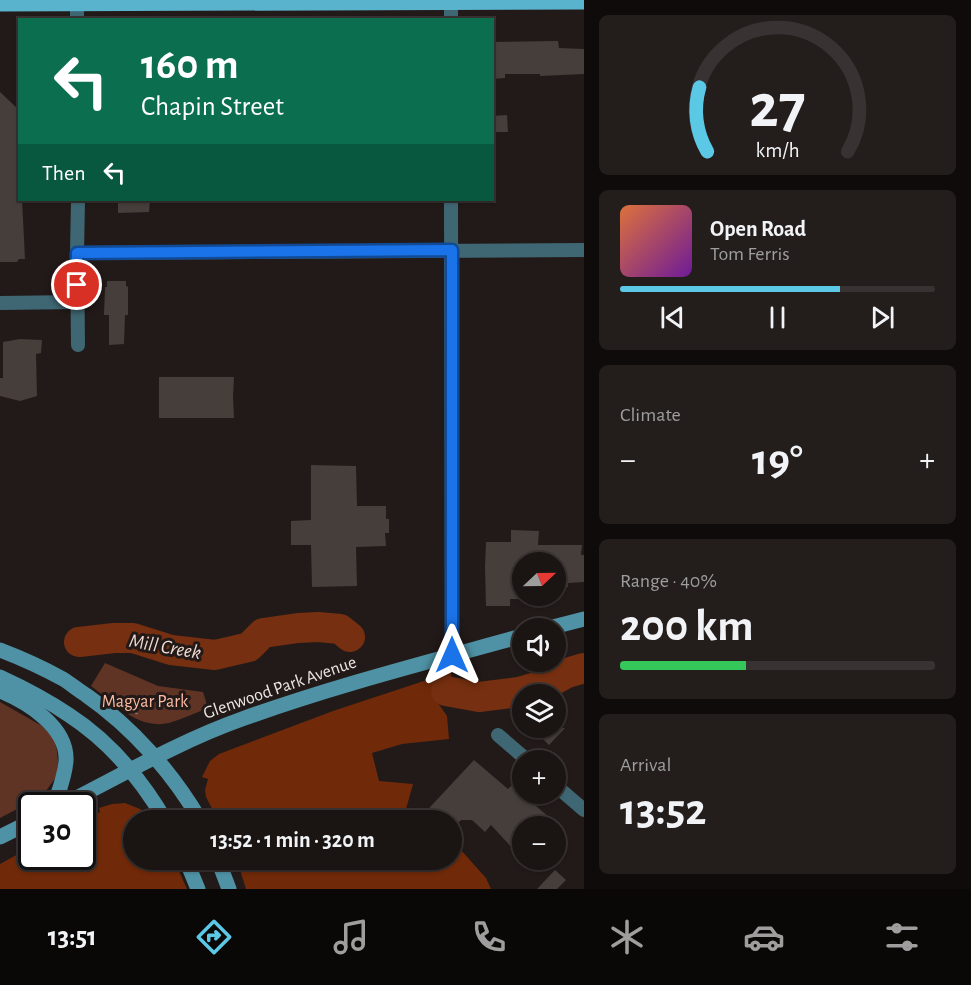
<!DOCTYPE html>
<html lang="en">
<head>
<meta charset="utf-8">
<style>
	body { margin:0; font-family:"Alegreya Sans",sans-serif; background:#231d1b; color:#f1f3f6; height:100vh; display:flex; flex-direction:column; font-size:22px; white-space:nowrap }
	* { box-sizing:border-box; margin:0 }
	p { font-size:20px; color:#9f9e9f }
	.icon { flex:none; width:33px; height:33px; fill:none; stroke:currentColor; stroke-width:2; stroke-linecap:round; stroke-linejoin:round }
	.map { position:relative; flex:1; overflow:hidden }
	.sheet { display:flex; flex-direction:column; gap:15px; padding:15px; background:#0e0b0a; width:387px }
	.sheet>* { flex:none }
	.guide { position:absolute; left:18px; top:18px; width:476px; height:183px; border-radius:0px; box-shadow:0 2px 4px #0004,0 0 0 2px #383332; background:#0b6e4f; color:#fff; overflow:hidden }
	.needle { width:39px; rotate:68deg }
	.buttons { position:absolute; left:512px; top:552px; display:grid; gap:12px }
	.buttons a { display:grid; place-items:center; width:54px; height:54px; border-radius:50%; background:#1a1412; box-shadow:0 2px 4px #0004,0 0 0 2px #383332; font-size:30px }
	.speed { position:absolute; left:18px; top:792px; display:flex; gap:12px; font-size:30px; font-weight:700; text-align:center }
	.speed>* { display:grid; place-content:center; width:78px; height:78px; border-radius:50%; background:#1a1412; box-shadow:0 2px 4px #0004,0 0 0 2px #383332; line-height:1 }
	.speed .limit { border:3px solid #111; border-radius:9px; background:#fff; color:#111 }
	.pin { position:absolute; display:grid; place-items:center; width:51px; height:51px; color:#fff; margin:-26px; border:3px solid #fff; border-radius:50%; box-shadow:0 2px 6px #0007 }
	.me { position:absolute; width:66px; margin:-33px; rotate:0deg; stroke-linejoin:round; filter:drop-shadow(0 0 4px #0008) }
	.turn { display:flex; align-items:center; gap:21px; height:126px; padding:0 24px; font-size:27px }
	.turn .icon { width:78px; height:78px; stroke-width:2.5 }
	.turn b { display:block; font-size:42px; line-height:51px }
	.then { display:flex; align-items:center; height:57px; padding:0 24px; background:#0003; gap:12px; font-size:22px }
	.big { font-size:45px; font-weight:700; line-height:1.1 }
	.sheet .widget { flex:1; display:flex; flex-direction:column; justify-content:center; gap:9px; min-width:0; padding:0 21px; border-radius:9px; background:#231d1b }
	.sheet .dial { align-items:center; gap:0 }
	.dial svg { height:156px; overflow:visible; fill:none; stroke:#383332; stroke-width:7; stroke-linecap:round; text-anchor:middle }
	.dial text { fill:#f1f3f6; stroke:none }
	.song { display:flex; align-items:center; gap:18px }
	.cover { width:72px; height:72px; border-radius:9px; background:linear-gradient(135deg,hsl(20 70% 55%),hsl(280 70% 35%)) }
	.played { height:6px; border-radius:3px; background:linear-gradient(90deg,#5bc8e6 70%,#383332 70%) }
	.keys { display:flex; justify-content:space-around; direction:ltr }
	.heat { display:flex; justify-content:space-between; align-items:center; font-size:33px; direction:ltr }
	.charge { height:9px; border-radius:4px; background:linear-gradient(90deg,#34c759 40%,#383332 0) }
	.trip { position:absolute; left:123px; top:810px; width:339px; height:60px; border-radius:30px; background:#1a1412; box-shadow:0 2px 4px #0004,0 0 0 2px #383332; font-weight:700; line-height:60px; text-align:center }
	.tabs { display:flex; height:96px; justify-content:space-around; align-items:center; background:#0a0807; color:#9f9e9f }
	.tabs .icon { width:42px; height:42px }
	.tabs .current { color:#5bc8e6 }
	.tabs b { font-size:27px; color:#f1f3f6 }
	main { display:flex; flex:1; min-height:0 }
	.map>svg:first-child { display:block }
	.green { fill:#603424 }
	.forest { fill:#702909 }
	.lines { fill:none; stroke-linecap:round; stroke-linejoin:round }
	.river { stroke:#762f10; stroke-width:30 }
	.building { fill:#463e3b }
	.path { stroke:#7d7775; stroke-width:3; stroke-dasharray:1.5 4.5; stroke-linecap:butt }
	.minor { stroke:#3f6773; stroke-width:14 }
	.secondary { stroke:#4f92a5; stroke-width:15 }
	.primary { stroke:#5ab3cd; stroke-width:15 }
	.route-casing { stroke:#114b97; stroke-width:15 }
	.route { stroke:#1a73e8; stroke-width:10 }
	.labels { text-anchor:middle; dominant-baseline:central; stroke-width:6; stroke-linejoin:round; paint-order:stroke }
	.street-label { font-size:18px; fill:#ebe6e4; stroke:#221a18 }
	.park-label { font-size:18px; fill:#fcbaa2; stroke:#221a18 }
	.water-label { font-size:20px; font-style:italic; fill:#f3dcd4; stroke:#221a18 }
</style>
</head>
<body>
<main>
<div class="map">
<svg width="584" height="889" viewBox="0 0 584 889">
	<rect width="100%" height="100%" fill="#221a18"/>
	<g class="green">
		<path d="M105,663L158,686L203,692L208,708C195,713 182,719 169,723C137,730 115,703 91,686Z"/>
		<polygon points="0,702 42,726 54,738 57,751 58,762 57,776 42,796 0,818"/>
	</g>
	<g class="forest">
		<polygon points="451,672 452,682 438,703 447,716 449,739 402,744 372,753 379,781 413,784 403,820 218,820 206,797 205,790 208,779 202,777 210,761 219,754 333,711"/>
		<polygon points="125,803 140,809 152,820 134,820 134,860 174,860 187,889 0,889 0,864 31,847 32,856 82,856 83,821 100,812 99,808 112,804"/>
		<polygon points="452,840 486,878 491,889 246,889 237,860 452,860"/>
	</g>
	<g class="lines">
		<g class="river">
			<polyline points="79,642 114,638 133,638 171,650 215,655 249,647 263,633 298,628 318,627 340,629 350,637"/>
			<polyline points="446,691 479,697 519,692 549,683 567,673 584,668"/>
		</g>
	</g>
	<g class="building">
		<polygon points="558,41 559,48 584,49 584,74 540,76 540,74 505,74 505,78 492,79 492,42"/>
		<polygon points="0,92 20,111 20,200 22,200 25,259 19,259 17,262 0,262"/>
		<polygon points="507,115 508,132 492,132 492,116"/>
		<polygon points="118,200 150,200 149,212 118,213"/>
		<polygon points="107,281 126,281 126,286 128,287 128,315 125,315 124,344 109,345 109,315 104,315 105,287 107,287"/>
		<polygon points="20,339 42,340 41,353 36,354 37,396 20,401 0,396 0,378 3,378 3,342"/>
		<polygon points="159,377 234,377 233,397 234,418 159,418"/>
		<polygon points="311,465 356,466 357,506 386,506 386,519 389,519 389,533 385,533 386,546 356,547 357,586 312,587 311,545 291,545 291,521 311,520"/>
		<polygon points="511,530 539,531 538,545 582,545 581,555 584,555 584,582 568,583 568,587 555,587 555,562 522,562 522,599 510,599 510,606 486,606 485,567 486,542 511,542"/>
		<polygon points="532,728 565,728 549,745"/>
		<polygon points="474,760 508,789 512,785 559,826 522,826 522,843 515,851 491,825 485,832 472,820 461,820 452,830 452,820 418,820"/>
		<polygon points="555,870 566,880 557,889 537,889"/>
	</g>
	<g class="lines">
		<polyline class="path" points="136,714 145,694"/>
		<g class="minor">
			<polyline points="451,2 451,20"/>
			<polyline points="77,4 77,20"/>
			<polyline points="451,200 452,655"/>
			<polyline points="77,253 584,250"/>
			<polyline points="0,303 77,302"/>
			<polyline points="78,345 77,253 78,200"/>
			<polyline points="498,735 527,760"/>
			<polyline points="555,785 584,810"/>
		</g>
		<g class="secondary">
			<polyline points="549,628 584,619"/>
			<path d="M0,650C21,658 43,668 63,679C71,684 78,690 86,695C132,727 172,772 200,820"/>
			<path d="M0,677C24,688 47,700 69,715C109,741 141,779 165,820"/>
			<path d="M0,691C27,702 68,727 66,761C65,776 59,791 54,806"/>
			<path d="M61,806C120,776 180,741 242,719C334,686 428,662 522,636"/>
			<polyline points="0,837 32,821"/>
			<polyline points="186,860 198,889"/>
			<polyline points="218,860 229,889"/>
		</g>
		<polyline class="primary" points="0,4 584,2"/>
	</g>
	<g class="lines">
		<defs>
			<polyline id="route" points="77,285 77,253 452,250 452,655"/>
		</defs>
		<use href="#route" class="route-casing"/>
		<use href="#route" class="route"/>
	</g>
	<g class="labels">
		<g class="street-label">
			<text transform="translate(280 688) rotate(-19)">Glenwood Park Avenue</text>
		</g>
		<g class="park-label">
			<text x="145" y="702">Magyar Park</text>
		</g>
		<g class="water-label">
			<text transform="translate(165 647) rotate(10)">Mill Creek</text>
		</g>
	</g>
</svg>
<div class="buttons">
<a><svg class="needle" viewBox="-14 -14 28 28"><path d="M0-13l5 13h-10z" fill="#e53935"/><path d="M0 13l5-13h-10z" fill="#9f9e9f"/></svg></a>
<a><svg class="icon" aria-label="sound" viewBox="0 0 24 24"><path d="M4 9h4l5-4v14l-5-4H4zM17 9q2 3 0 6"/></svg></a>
<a><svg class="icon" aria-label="layers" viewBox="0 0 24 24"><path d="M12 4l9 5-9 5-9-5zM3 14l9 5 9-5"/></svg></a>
<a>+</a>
<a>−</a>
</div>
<div class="speed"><div class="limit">30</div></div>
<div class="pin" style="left:77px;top:285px;background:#d93025"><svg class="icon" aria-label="arrive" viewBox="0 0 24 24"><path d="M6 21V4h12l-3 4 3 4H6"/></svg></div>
<svg class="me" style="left:452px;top:655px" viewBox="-20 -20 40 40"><path d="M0-17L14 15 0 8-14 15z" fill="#1a73e8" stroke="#fff" stroke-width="4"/></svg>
<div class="trip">13:52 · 1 min · 320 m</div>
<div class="guide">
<div class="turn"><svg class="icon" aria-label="left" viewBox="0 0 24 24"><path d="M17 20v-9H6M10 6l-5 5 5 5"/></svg><div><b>160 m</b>Chapin Street</div></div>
<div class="then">Then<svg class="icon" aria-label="left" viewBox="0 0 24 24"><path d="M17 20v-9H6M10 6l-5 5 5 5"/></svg></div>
</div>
</div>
<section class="sheet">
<div class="widget dial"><svg viewBox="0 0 100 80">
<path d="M14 69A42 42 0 1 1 86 69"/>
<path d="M14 69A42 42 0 0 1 10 36" stroke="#5bc8e6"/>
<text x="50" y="56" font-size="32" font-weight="700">27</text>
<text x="50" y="72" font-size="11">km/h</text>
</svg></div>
<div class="widget">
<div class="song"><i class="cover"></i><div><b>Open Road</b><p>Tom Ferris</p></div></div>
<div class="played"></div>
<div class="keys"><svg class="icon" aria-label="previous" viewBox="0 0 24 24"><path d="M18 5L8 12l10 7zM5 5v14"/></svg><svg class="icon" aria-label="pause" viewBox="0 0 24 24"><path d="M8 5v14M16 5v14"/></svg><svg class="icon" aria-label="next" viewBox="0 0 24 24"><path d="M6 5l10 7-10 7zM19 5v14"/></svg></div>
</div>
<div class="widget"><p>Climate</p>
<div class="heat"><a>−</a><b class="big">19°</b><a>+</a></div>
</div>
<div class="widget"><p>Range · 40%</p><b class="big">200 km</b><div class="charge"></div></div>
<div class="widget"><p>Arrival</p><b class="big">13:52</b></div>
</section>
</main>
<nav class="tabs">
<b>13:51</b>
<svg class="icon current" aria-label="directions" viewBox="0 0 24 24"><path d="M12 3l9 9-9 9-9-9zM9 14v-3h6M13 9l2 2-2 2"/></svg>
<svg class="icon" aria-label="music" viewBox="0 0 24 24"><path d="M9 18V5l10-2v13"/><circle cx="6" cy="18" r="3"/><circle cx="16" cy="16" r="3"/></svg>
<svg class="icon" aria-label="phone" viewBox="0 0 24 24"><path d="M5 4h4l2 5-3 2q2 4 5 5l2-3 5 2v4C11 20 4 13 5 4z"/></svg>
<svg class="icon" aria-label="climate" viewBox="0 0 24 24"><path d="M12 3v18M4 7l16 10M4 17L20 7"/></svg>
<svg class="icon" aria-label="car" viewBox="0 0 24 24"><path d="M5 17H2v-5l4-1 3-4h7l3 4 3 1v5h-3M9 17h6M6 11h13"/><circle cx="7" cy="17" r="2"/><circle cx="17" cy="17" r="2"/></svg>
<svg class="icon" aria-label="filters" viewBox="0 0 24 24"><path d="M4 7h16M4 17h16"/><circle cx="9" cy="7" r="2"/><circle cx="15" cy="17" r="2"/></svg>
</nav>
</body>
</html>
